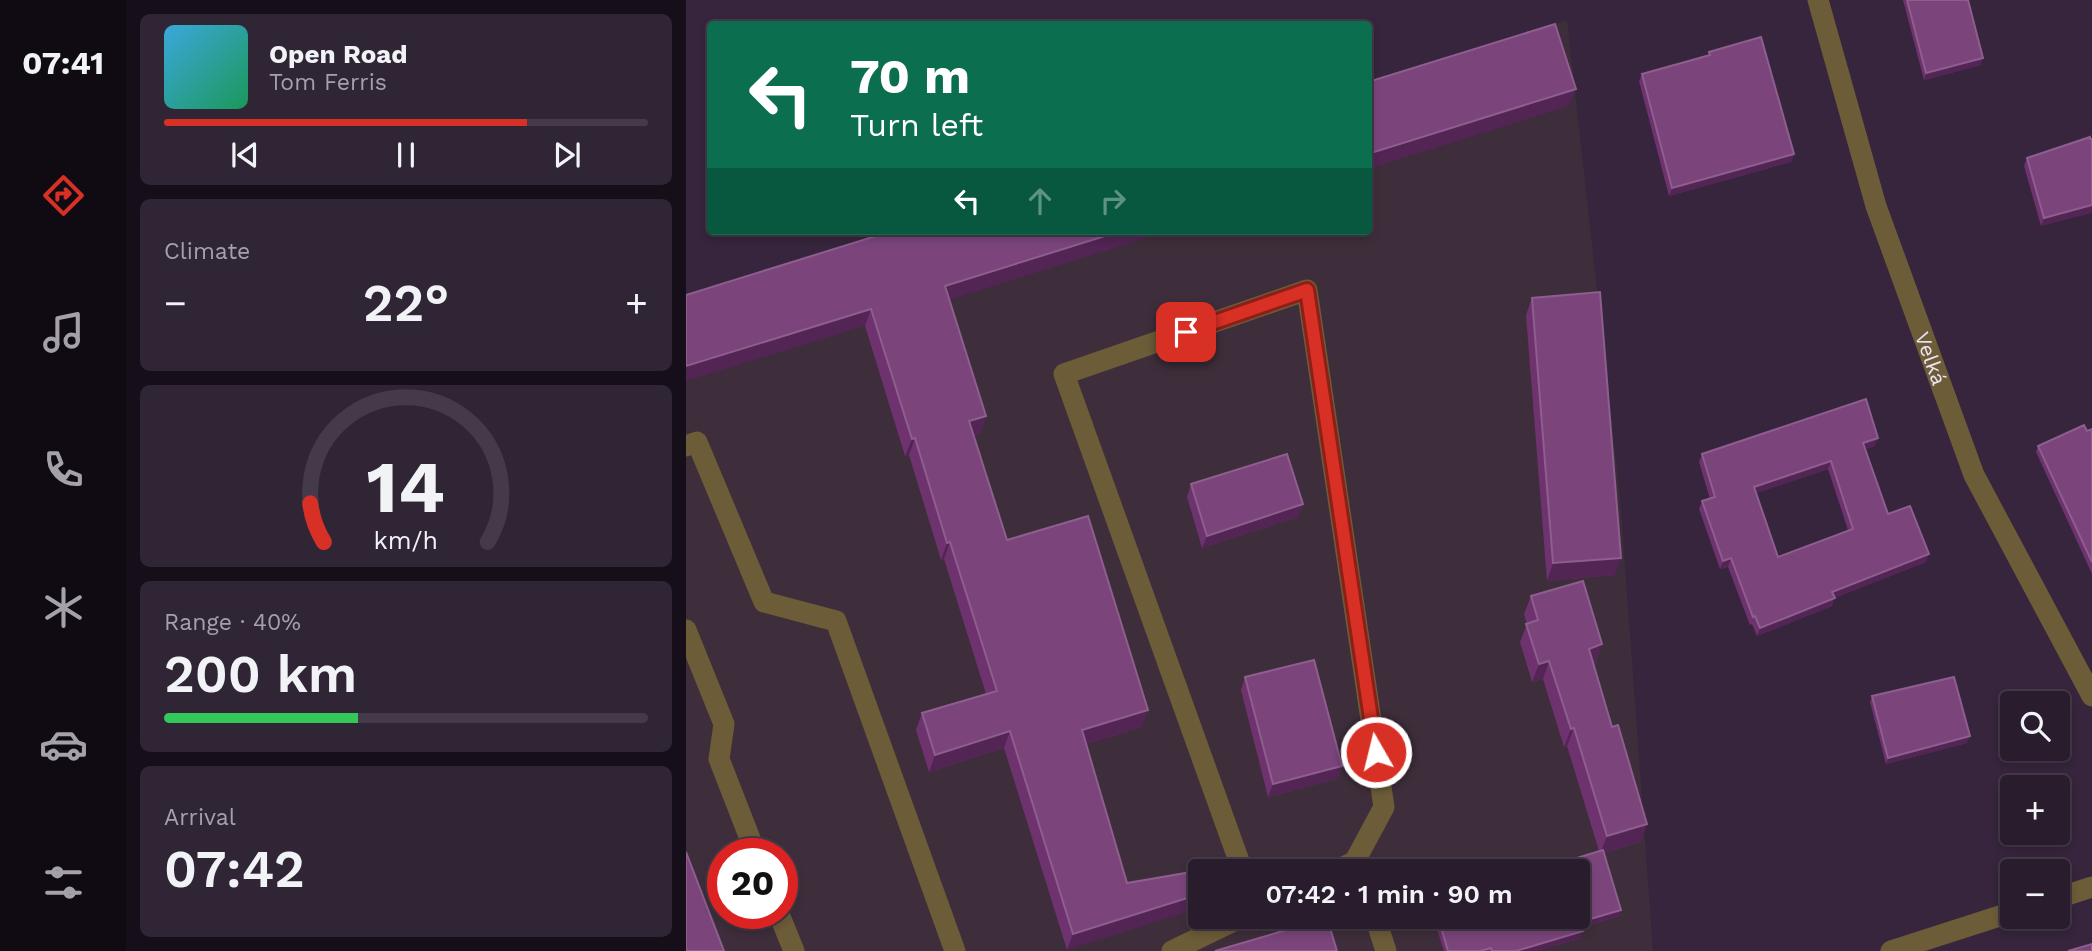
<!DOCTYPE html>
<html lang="en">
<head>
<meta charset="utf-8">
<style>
	body { margin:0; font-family:"Work Sans",sans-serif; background:#302535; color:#f1f3f6; height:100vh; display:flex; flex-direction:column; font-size:26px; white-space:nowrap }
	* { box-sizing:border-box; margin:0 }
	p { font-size:23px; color:#a5a1aa }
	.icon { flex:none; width:38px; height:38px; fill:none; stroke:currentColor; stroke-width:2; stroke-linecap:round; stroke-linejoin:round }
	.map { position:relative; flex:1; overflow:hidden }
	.sheet { display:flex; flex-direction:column; gap:14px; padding:14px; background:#160f19; width:560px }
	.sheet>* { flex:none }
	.hud { position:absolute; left:21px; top:21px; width:665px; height:214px; border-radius:7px; box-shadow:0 4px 10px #0003,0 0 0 2px #443a49; background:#0b6e4f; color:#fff; overflow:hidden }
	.controls { position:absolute; left:1314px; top:691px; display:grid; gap:14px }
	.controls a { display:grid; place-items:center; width:70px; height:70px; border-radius:7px; background:#281c2d; box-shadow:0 4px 10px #0003,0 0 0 2px #443a49; font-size:35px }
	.speed { position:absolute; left:21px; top:838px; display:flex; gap:14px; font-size:35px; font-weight:700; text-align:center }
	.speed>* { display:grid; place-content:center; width:91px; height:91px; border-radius:50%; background:#281c2d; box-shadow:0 4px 10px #0003,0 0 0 2px #443a49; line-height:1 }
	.speed .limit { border:10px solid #d22; background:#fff; color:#111 }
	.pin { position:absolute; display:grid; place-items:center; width:60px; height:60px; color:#fff; margin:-30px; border-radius:14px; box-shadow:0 4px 10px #0006 }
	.me { position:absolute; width:77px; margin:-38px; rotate:352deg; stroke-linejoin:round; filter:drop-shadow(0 0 5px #0008) }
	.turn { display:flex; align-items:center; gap:24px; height:147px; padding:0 28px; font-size:32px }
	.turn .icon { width:91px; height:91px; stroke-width:2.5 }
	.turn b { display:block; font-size:49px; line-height:60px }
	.lanes { display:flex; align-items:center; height:66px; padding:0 28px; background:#0003; justify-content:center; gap:35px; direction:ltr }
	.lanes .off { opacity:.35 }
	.big { font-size:52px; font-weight:600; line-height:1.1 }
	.sheet .tile { flex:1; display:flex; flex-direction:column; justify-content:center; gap:10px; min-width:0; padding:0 24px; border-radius:10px; background:#302535 }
	.sheet .dial { align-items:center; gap:0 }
	.dial svg { height:182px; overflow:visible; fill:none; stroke:#443a49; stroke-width:7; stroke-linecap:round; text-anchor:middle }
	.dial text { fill:#f1f3f6; stroke:none }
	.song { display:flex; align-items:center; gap:21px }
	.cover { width:84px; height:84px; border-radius:10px; background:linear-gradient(135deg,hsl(200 70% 55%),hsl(150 70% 35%)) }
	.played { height:7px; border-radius:4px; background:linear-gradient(90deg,#d93025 75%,#443a49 75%) }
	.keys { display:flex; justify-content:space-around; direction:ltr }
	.heat { display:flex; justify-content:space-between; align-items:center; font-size:38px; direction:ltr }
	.charge { height:10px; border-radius:5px; background:linear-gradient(90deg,#34c759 40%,#443a49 0) }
	.trip { position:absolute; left:502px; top:859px; width:402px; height:70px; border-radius:7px; background:#281c2d; box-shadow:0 4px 10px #0003,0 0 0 2px #443a49; font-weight:600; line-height:70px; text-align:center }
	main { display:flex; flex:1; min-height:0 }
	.tab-bar { display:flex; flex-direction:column; width:126px; justify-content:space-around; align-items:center; background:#100b12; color:#a5a1aa }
	.tab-bar .icon { width:49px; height:49px }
	.tab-bar .current { color:#d93025 }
	.tab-bar b { font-size:32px; color:#f1f3f6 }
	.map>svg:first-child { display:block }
	.industrial { fill:#3e2e3b; fill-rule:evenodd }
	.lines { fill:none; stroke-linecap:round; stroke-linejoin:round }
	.minor { stroke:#6c5c38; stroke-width:21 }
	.wall { fill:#6e326e; fill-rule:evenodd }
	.shaded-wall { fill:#522554 }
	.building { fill:#7b457c; stroke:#8d5e8e; stroke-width:2; fill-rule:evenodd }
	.route-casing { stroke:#8d1f18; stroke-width:18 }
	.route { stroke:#d93025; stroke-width:12 }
	.labels { text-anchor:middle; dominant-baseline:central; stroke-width:7; stroke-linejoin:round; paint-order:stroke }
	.street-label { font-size:21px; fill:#ede2f1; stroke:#19121c }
</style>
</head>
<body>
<main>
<nav class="tab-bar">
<b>07:41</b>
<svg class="icon current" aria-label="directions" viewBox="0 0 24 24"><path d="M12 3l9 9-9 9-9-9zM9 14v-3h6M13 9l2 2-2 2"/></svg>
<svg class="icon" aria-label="music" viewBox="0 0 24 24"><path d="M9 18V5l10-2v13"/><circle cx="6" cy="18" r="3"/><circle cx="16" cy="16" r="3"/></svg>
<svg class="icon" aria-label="phone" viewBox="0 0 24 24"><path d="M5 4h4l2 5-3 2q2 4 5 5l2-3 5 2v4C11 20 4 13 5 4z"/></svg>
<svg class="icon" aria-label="climate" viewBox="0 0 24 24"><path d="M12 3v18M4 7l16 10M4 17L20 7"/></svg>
<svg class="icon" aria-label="car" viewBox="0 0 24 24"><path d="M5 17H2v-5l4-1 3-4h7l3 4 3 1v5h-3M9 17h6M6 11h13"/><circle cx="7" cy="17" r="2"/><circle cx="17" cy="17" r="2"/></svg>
<svg class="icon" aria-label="filters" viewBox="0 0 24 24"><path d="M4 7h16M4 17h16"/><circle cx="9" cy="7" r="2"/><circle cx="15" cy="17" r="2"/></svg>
</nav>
<section class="sheet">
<div class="tile">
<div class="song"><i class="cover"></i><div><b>Open Road</b><p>Tom Ferris</p></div></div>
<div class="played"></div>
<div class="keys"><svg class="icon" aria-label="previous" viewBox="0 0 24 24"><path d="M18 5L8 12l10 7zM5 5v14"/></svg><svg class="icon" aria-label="pause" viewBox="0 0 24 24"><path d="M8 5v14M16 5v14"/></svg><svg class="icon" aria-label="next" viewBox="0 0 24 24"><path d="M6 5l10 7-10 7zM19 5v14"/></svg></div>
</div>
<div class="tile"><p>Climate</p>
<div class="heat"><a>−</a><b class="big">22°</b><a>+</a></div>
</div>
<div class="tile dial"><svg viewBox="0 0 100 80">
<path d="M14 69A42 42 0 1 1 86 69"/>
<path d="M14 69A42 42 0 0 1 8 52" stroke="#d93025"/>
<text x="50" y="56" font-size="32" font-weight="700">14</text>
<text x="50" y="72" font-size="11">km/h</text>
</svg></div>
<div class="tile"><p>Range · 40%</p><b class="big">200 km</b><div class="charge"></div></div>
<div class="tile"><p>Arrival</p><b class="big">07:42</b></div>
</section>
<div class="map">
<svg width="1406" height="951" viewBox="0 0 1406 951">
	<rect width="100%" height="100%" fill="#36253c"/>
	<path class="industrial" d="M881,20L934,497L967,951H0V302L222,231H682L683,84ZM37,854H96V914H37ZM514,872H892V917H514Z"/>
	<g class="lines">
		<g class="minor">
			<path id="s1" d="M1132,0L1190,206L1288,475L1406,696"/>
			<polyline points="0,446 11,442 78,602 150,621 269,951"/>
			<polyline points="0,630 38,724 33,759 70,854"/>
			<polyline points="557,872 378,374 621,290 698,807 669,861 673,872"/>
			<polyline points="648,872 669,861"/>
			<polyline points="1372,898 1406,887"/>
			<polyline points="93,914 108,951"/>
			<polyline points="689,917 700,951"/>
			<polyline points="486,951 556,917"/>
			<polyline points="1205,951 1326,912"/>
		</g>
	</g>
	<g class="wall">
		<polygon points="1217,0 1282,0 1295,65 1238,80"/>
		<polygon points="1023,52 1108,154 1105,162 983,196 953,81 956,74 1022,55"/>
		<polygon points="1404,137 1355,226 1338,166 1341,158"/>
		<polygon points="0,295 264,299 300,416 294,433 288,435 321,540 456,727 400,744 441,883 381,950 318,748 243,772 230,730 236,713 300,694 258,559 255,560 223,455 219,456 179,326"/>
		<polygon points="846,298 929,575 861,581 840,315"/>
		<polygon points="1406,429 1406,574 1350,452 1352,446"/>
		<path d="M1189,446L1179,449L1202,514L1240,562L1148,598L1146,606L1071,636L1066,624L1064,625L1042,567L1034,569L1013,509L1016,501L1024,499L1013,462L1016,454ZM1142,469L1162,530L1092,557L1070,493Z"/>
		<polygon points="505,484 617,504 612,517 516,548 501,497"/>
		<polygon points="845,596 916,644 910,663 907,664 955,842 918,853 935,910 933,916 896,927 895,938 850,951 758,951 747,917 892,917 913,851 881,746 878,747 857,679 846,682 834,642 841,624 838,614"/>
		<polygon points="559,677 656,766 651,779 582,797 555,690"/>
		<polygon points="1186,696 1281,743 1200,764 1184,702"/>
	</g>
	<g class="shaded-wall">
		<polygon points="1297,58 1295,65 1238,80 1240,73"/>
		<polygon points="890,89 883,106 682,169 682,154"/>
		<polygon points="1108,154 1105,162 983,196 986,188"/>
		<polygon points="1406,205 1406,213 1355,226 1358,218"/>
		<polygon points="435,231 483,231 253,303 259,286"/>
		<polygon points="185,309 179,326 0,381 0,366"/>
		<polygon points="300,416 294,433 277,438 283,421"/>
		<polygon points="229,438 223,455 219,456 226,439"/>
		<polygon points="1192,438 1189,446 1174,451 1177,443"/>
		<polygon points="1145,461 1142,469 1065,495 1068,487"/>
		<polygon points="617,504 612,517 516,548 521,536"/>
		<polygon points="264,542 258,559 255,560 261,543"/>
		<polygon points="1243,554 1240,562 1148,598 1146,606 1071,636 1074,628 1146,592"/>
		<polygon points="935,558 929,575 861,581 867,563"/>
		<polygon points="1045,558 1042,567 1034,569 1037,561"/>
		<polygon points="916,644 910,663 896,667 903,649"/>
		<polygon points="863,661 857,679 846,682 853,664"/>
		<polygon points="462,710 456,727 390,747 396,730"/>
		<polygon points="888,728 881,746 878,747 885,729"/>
		<polygon points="324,731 318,748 243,772 249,755"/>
		<polygon points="1284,736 1281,743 1200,764 1202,758"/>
		<polygon points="656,766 651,779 582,797 587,784"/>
		<polygon points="961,824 955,842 914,854 921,836"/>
		<polygon points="514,894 514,908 381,950 387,934"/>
		<polygon points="935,910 933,916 892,928 894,922"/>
		<polygon points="897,931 895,938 850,951 830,951"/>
	</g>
	<g class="building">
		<polygon points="1221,0 1282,0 1297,58 1240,73"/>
		<polygon points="869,24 890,89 682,154 682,82"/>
		<polygon points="1075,37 1108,154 986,188 956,74 1024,55 1023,52"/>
		<polygon points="1404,137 1404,139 1406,139 1406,205 1358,218 1341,158"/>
		<polygon points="206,231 435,231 259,286 300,416 283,421 321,540 402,516 462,710 396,730 441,883 517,870 517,872 514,872 514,894 387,934 324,731 249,755 236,713 311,691 264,542 261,543 229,438 226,439 185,309 0,366 0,295"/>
		<polygon points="914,292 935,558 867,563 846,298"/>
		<path d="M1180,399L1192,438L1177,443L1202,514L1224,506L1243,554L1146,592L1149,598L1074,628L1069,616L1067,617L1045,558L1037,561L1016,501L1029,497L1016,454ZM1145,461L1167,529L1092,557L1068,487Z"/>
		<polygon points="1398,425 1401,431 1406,429 1406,562 1352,446"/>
		<polygon points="601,454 617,504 521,536 505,484"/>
		<polygon points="897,581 916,644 903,649 926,727 932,725 961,824 921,836 888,728 885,729 863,661 853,664 840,624 852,620 845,596"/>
		<polygon points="628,660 656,766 587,784 559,677"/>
		<polygon points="1268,677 1284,736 1202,758 1186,696"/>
		<polygon points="917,850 935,910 894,922 897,931 830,951 806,951 805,948 794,951 762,951 752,917 892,917 892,872 845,872"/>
		<polygon points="0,852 38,951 0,951"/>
		<polygon points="641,918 651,951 529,951"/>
		<polygon points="1406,944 1406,951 1382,951"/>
	</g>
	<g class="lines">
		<defs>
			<polyline id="route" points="500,332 621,290 690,752"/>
		</defs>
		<use href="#route" class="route-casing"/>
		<use href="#route" class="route"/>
	</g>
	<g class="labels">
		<g class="street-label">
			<text stroke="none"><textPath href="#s1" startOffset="376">Velká</textPath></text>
		</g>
	</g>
</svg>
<div class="controls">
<a><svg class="icon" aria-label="search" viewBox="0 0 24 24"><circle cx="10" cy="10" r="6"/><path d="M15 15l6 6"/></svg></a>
<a>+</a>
<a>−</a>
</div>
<div class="speed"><div class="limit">20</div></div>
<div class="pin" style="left:500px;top:332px;background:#d93025"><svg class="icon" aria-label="arrive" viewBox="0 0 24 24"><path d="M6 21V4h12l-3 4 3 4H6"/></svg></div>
<svg class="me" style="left:690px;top:752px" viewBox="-20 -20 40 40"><circle r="17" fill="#d93025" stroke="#fff" stroke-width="3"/><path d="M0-11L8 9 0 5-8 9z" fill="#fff"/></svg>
<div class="trip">07:42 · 1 min · 90 m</div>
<div class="hud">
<div class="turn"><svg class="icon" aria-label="left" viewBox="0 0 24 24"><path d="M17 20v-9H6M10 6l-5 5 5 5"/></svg><div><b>70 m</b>Turn left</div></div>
<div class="lanes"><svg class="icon" aria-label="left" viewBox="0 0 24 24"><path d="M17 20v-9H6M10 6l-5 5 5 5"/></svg><svg class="icon off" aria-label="ahead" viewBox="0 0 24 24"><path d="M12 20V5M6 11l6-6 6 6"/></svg><svg class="icon off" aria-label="right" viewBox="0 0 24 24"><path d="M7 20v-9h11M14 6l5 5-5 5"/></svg></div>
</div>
</div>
</main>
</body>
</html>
